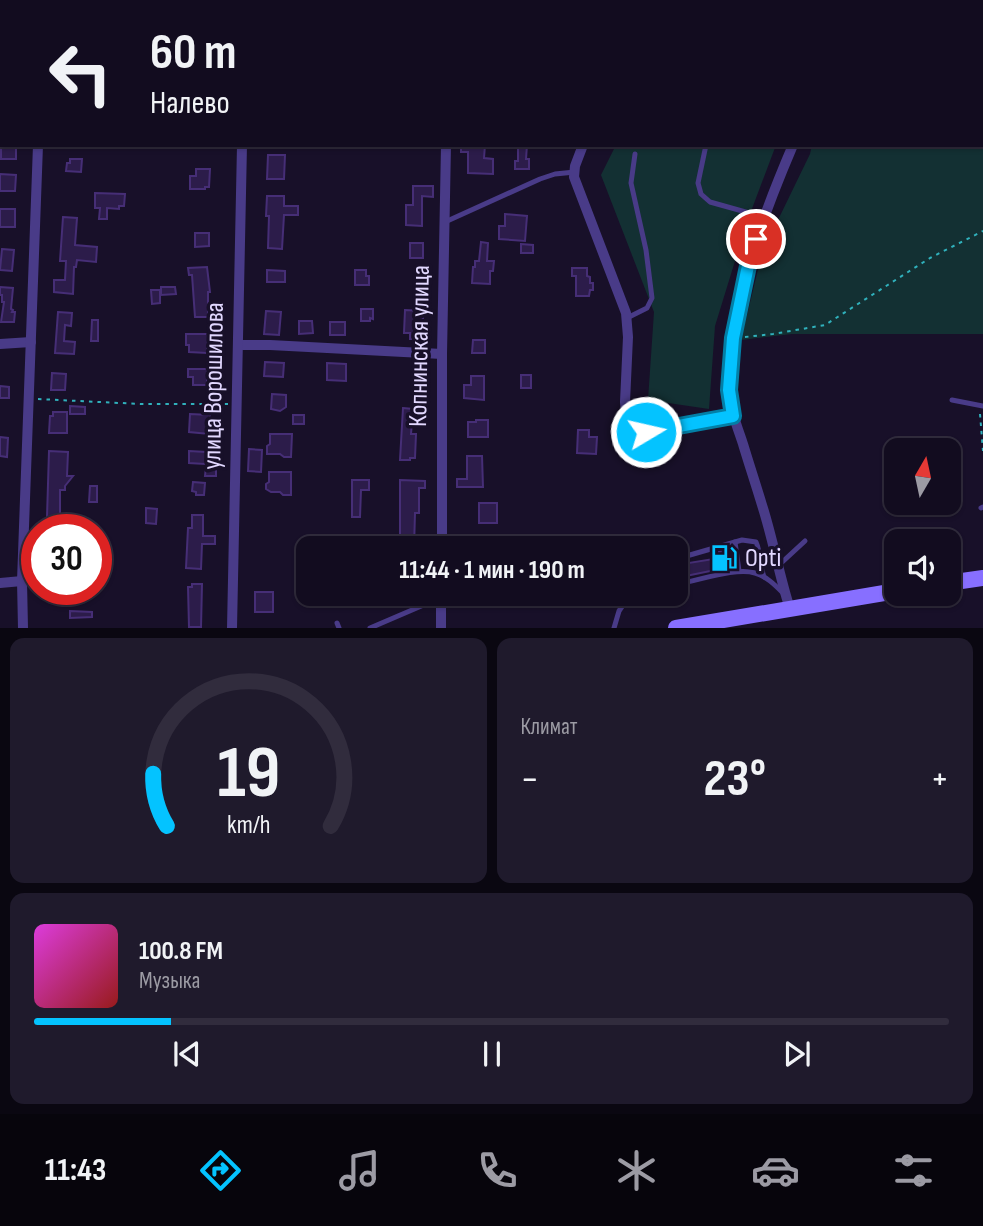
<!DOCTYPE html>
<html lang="ru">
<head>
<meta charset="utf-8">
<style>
	body { margin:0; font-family:"Sofia Sans Condensed",sans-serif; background:#1f1a2c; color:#f1f3f6; height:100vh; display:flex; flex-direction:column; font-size:26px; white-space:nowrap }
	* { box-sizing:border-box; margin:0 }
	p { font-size:23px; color:#9c9ba4 }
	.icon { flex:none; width:38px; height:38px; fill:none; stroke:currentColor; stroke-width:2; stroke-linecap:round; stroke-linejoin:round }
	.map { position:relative; height:628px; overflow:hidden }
	.panel { display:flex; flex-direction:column; gap:10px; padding:10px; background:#0a0711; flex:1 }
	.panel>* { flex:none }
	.top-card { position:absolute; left:0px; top:0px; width:984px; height:147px; box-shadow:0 2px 5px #0004,0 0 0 2px #312c3d; background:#120c1f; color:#f1f3f6; overflow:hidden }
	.needle { width:46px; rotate:9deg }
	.controls { position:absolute; left:884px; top:438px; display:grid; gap:14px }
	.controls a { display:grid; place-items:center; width:77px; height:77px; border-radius:14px; background:#120c1f; box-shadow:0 2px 5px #0004,0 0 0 2px #312c3d; font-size:35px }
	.speed { position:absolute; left:21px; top:514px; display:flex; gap:14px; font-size:35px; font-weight:700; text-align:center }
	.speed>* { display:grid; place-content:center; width:91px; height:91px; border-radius:50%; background:#120c1f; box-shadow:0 2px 5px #0004,0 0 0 2px #312c3d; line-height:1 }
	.speed .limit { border:10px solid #d22; background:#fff; color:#111 }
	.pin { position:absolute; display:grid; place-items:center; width:60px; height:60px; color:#fff; margin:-30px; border:4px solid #fff; border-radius:50%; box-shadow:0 2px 7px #0007 }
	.me { position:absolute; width:77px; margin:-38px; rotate:81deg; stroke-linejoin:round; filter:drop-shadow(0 0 5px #0008) }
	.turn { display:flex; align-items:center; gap:24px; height:147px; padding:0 35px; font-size:32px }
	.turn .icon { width:91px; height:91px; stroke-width:2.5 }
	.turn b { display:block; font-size:49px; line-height:60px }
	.big { font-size:52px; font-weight:700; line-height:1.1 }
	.panel .tile { flex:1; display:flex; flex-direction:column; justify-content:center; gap:10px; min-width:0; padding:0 24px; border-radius:14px; background:#1f1a2c }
	.panel .dial { align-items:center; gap:0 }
	.dial svg { height:182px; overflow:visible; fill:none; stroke:#312c3d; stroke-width:7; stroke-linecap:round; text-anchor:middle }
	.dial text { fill:#f1f3f6; stroke:none }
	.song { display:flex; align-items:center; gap:21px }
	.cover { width:84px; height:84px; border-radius:10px; background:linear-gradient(135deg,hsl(300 70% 55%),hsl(0 70% 35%)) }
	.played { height:7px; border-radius:4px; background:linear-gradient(90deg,#04c3ff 15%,#312c3d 15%) }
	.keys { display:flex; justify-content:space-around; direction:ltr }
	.heat { display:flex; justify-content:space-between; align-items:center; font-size:38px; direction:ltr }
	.panel .tiles { flex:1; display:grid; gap:10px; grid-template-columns:1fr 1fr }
	.tile:last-child { grid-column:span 2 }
	.trip { position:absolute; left:296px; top:536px; width:392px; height:70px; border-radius:14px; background:#120c1f; box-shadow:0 2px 5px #0004,0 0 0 2px #312c3d; font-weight:700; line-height:70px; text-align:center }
	.menu { display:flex; height:112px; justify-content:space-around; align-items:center; background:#07050c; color:#9c9ba4 }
	.menu .icon { width:49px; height:49px }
	.menu .active { color:#04c3ff }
	.menu b { font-size:32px; color:#f1f3f6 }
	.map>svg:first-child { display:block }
	.green { fill:#133033 }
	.building { fill:#2c1c4a; stroke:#462e76; stroke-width:2 }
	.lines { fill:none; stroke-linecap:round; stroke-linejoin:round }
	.path { stroke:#30b1bc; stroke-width:2; stroke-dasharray:3.5 5; stroke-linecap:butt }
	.service { stroke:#493b88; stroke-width:5 }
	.minor { stroke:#493b88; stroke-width:10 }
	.secondary { stroke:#876fff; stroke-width:16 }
	.route-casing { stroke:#037fa6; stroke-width:18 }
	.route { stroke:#04c3ff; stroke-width:12 }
	.labels { text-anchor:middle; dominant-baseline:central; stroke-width:7; stroke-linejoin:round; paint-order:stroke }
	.street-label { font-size:26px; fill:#e2d8ff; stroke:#181029 }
	.poi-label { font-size:26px; fill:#e2d8ff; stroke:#181029; text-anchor:start }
</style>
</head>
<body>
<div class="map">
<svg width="983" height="628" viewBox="0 0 983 628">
	<rect width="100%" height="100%" fill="#181029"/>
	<g class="green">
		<polygon points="657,0 816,0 816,2 659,2"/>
		<polygon points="847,0 983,0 983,334 792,334 741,340 762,253 810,154 812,145 982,145 982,2 846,2"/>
		<polygon points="616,145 776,145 747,222 715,326 709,409 648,400 654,312 601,175"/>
	</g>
	<g class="building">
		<polygon points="13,145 16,146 16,159 1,159 1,146"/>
		<polygon points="461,145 485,145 484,158 493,159 493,174 468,173 468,152 461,152"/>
		<polygon points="518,145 527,145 526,159 529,159 529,169 515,169 515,161 518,161"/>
		<polygon points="268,155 285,155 284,179 267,179"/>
		<polygon points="70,159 82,159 81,172 66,171 67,163 70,163"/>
		<polygon points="196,169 210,169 209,187 205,187 205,189 190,189 190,176 196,176"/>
		<polygon points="0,174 16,175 15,191 0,191"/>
		<polygon points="413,186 433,186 433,197 422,196 422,226 406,225 406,205 413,205"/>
		<polygon points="95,193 125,194 124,206 119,206 119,209 107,208 107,219 99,219 100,208 95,208"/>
		<polygon points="267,196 284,196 284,206 298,206 298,215 284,215 282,249 268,248 269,216 266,216"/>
		<rect x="0" y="209" width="15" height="18"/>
		<polygon points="505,214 527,216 525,241 499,239 499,226 505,226"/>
		<polygon points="63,217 77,218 75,245 97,247 96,262 77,260 76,267 74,267 73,294 54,292 54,280 65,280 66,261 60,261"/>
		<polygon points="195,233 209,233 209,246 195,247"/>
		<polygon points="481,242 488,243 487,261 494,261 493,271 490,271 490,284 472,283 473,267 475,267 475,261 479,261"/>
		<rect x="410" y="243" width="13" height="15"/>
		<polygon points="521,244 533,245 533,253 521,253"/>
		<polygon points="2,249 14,250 12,271 0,270"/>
		<polygon points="207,267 210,292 208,292 208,317 195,317 192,275 189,275 188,268"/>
		<polygon points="572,268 587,268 587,276 590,277 590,283 593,283 593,290 590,290 589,296 576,296 576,276 572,276"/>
		<polygon points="267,270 285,271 285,282 267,282"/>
		<polygon points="355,270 366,270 366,276 369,276 369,285 355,285"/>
		<polygon points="0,287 13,288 11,309 13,310 12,312 15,312 14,322 1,322 4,302 2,302 2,295 0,295"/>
		<polygon points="161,287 175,287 176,294 161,295"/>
		<polygon points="151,290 160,290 160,303 152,304"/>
		<polygon points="361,309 373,309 373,319 370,318 370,321 361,321"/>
		<polygon points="405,310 423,311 423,331 419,331 419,339 410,339 410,333 404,333"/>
		<polygon points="266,311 281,312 279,335 264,334"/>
		<polygon points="58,312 72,313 71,326 65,325 64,341 75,342 74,354 55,353"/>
		<polygon points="92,320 98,320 98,341 91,341"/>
		<polygon points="299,321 312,321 313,333 299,334"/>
		<rect x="330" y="322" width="15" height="13"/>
		<polygon points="186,334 207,334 207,353 189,352 189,345 186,345"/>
		<polygon points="473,340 485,340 485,353 472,353"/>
		<polygon points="265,362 284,363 283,377 264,376"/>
		<polygon points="327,363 346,364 346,381 327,380"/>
		<polygon points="188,369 207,369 207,385 193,385 193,377 188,377"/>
		<polygon points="52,373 66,374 65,390 51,390"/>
		<rect x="521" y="375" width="10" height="13"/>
		<polygon points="471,376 484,376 484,400 464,398 464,385 471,385"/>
		<polygon points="0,386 9,387 9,398 0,398"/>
		<polygon points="272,394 286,395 286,407 280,411 271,409"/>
		<polygon points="70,406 85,407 85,414 70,414"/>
		<polygon points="403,408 413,409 411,434 416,434 415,458 410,458 410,460 400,460"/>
		<polygon points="53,412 67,412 67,433 49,433 50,416 53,416"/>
		<polygon points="190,414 210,415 210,421 213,421 213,429 209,428 209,434 189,432"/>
		<rect x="293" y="415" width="11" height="9"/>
		<polygon points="476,420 488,420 488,437 468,437 468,422 476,422"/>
		<polygon points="578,430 589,430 589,437 597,437 596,454 577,453"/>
		<polygon points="270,434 292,434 291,457 284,457 280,454 267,454 267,446 270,444"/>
		<polygon points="0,437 8,438 7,457 0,456"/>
		<polygon points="249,449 262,450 261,472 248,471"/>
		<polygon points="49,451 68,452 67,476 73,476 65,486 65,490 60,490 60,517 47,517"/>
		<polygon points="189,451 206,452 205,464 189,463"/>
		<polygon points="467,456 482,456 483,487 457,487 457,479 467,479"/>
		<polygon points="206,467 216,467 216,476 205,476"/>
		<polygon points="269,472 291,472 291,495 283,495 280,492 271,492 266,489 266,484 269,482"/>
		<polygon points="352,480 369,480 369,490 361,490 360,517 352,517"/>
		<polygon points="400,480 425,481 425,488 419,488 419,513 415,513 414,548 400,548"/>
		<polygon points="193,482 205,483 204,495 196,495 196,492 192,491"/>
		<polygon points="90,486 97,486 97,502 89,502"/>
		<rect x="479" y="503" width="18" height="20"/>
		<polygon points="146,508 157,509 156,524 146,523"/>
		<polygon points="192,515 203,515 203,536 215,536 215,544 202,544 201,569 186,568 188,528 192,528"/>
		<polygon points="309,537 325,538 325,548 309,548"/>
		<polygon points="727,550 730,567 676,578 676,565 720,558 719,552"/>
		<polygon points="192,584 202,584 201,627 189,627 188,587 192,587"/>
		<rect x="255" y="592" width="18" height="20"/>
		<polygon points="317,593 346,593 345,604 316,604"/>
		<polygon points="70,611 92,612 92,617 70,618"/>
	</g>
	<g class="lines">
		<g class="path">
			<polyline points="745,337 773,334 825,325 930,258 983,231"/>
			<polyline points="38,399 141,404 228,404"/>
			<polyline points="980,414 983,451"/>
		</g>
		<g class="service">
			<polyline points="706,145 698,183 701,194 710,202 764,217"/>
			<polyline points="445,222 540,179 555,174 575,172"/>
			<polyline points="627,318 647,308 652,298 646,250 631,183 635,154"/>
			<polyline points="952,400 983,406"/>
			<polyline points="981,508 983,507"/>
			<polyline points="735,542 739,571"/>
			<path d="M676,559L742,540L756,542C761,553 760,566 764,577"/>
			<polyline points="779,565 805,541"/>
			<path d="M676,584C698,581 735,567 755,573C766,576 775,585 783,593"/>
			<polyline points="337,623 339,628"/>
			<polyline points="370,628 426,604 441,604"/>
			<polyline points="614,628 619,611 631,593"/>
		</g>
		<g class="minor">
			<polyline points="41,2 41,0"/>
			<polyline points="248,2 248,0"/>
			<polyline points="449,2 449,0"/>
			<polyline points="651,2 651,0"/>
			<polyline points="835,2 835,0"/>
			<polyline points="583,145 575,166 574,177 626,313 628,337 625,402 626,413 628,422 638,430 647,432 733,416"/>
			<polyline points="0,344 31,342"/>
			<polyline points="238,345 270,345 442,354"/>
			<polyline points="442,548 442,354 446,145"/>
			<polyline points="0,583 22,581"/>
			<path d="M790,609C779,575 773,539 762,505C756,485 749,464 743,444C737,426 729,406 729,387C729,305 761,220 793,145"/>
			<polyline points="23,628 22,581 38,145"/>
			<polyline points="232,628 242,145"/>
			<polyline points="441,628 441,593"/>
		</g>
		<g class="secondary">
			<polyline points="948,583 983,578"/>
			<polyline points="676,628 896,591"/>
		</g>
	</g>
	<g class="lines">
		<defs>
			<polyline id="route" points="646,432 733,416 729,390 733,338 749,261 756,239"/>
		</defs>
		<use href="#route" class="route-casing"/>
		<use href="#route" class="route"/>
	</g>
	<defs>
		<symbol id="fuel-bare" viewBox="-9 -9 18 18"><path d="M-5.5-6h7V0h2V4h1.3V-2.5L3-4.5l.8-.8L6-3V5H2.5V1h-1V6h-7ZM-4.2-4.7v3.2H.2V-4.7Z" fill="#04c3ff" stroke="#181029" stroke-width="2.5" paint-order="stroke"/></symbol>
	</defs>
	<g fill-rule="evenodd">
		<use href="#fuel-bare" x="705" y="539" width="38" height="38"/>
	</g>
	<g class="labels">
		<g class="street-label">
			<text transform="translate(420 346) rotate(-89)">Копнинская улица</text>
			<text transform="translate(214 386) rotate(-89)">улица Ворошилова</text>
		</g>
		<g class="poi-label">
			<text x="745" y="558">Opti</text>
		</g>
	</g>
</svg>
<div class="controls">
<a><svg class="needle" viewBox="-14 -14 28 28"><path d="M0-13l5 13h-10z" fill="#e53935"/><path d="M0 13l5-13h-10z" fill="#9c9ba4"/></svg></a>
<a><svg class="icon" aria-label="sound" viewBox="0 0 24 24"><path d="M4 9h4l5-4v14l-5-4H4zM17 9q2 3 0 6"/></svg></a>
</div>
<div class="speed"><div class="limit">30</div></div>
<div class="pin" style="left:756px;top:239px;background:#d93025"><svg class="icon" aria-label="arrive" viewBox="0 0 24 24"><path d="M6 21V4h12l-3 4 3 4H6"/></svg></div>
<svg class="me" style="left:646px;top:432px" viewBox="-20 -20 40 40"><circle r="17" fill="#04c3ff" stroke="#fff" stroke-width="3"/><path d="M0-11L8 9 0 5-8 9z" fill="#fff"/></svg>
<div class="trip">11:44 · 1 мин · 190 m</div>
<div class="top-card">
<div class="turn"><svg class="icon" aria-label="left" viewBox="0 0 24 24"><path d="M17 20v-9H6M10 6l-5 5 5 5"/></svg><div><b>60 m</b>Налево</div></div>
</div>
</div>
<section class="panel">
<div class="tiles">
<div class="tile dial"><svg viewBox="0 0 100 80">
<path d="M14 69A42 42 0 1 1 86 69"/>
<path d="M14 69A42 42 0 0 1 8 46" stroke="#04c3ff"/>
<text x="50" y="56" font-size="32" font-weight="700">19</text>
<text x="50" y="72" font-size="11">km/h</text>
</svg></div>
<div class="tile"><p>Климат</p>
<div class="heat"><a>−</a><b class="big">23°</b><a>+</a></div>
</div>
<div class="tile">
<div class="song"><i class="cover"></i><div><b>100.8 FM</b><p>Музыка</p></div></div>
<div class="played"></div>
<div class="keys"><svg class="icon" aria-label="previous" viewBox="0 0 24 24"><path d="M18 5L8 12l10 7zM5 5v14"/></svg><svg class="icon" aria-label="pause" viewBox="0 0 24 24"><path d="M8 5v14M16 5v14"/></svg><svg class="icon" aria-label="next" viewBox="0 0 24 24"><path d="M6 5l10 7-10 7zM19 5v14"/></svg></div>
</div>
</div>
</section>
<nav class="menu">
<b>11:43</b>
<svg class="icon active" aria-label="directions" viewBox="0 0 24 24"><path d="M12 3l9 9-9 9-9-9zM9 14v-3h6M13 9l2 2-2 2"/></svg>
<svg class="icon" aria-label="music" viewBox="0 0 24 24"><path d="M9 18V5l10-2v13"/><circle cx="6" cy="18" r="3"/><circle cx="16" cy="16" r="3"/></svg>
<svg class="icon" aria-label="phone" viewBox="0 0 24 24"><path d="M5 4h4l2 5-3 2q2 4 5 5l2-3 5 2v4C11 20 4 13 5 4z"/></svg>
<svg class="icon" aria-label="climate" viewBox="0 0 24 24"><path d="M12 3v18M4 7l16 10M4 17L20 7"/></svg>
<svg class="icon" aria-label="car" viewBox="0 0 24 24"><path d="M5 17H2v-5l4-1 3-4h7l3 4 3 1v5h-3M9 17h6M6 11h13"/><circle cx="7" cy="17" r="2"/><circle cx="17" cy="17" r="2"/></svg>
<svg class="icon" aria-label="filters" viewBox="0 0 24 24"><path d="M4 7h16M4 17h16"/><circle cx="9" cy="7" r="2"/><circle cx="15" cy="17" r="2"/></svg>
</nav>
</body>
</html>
